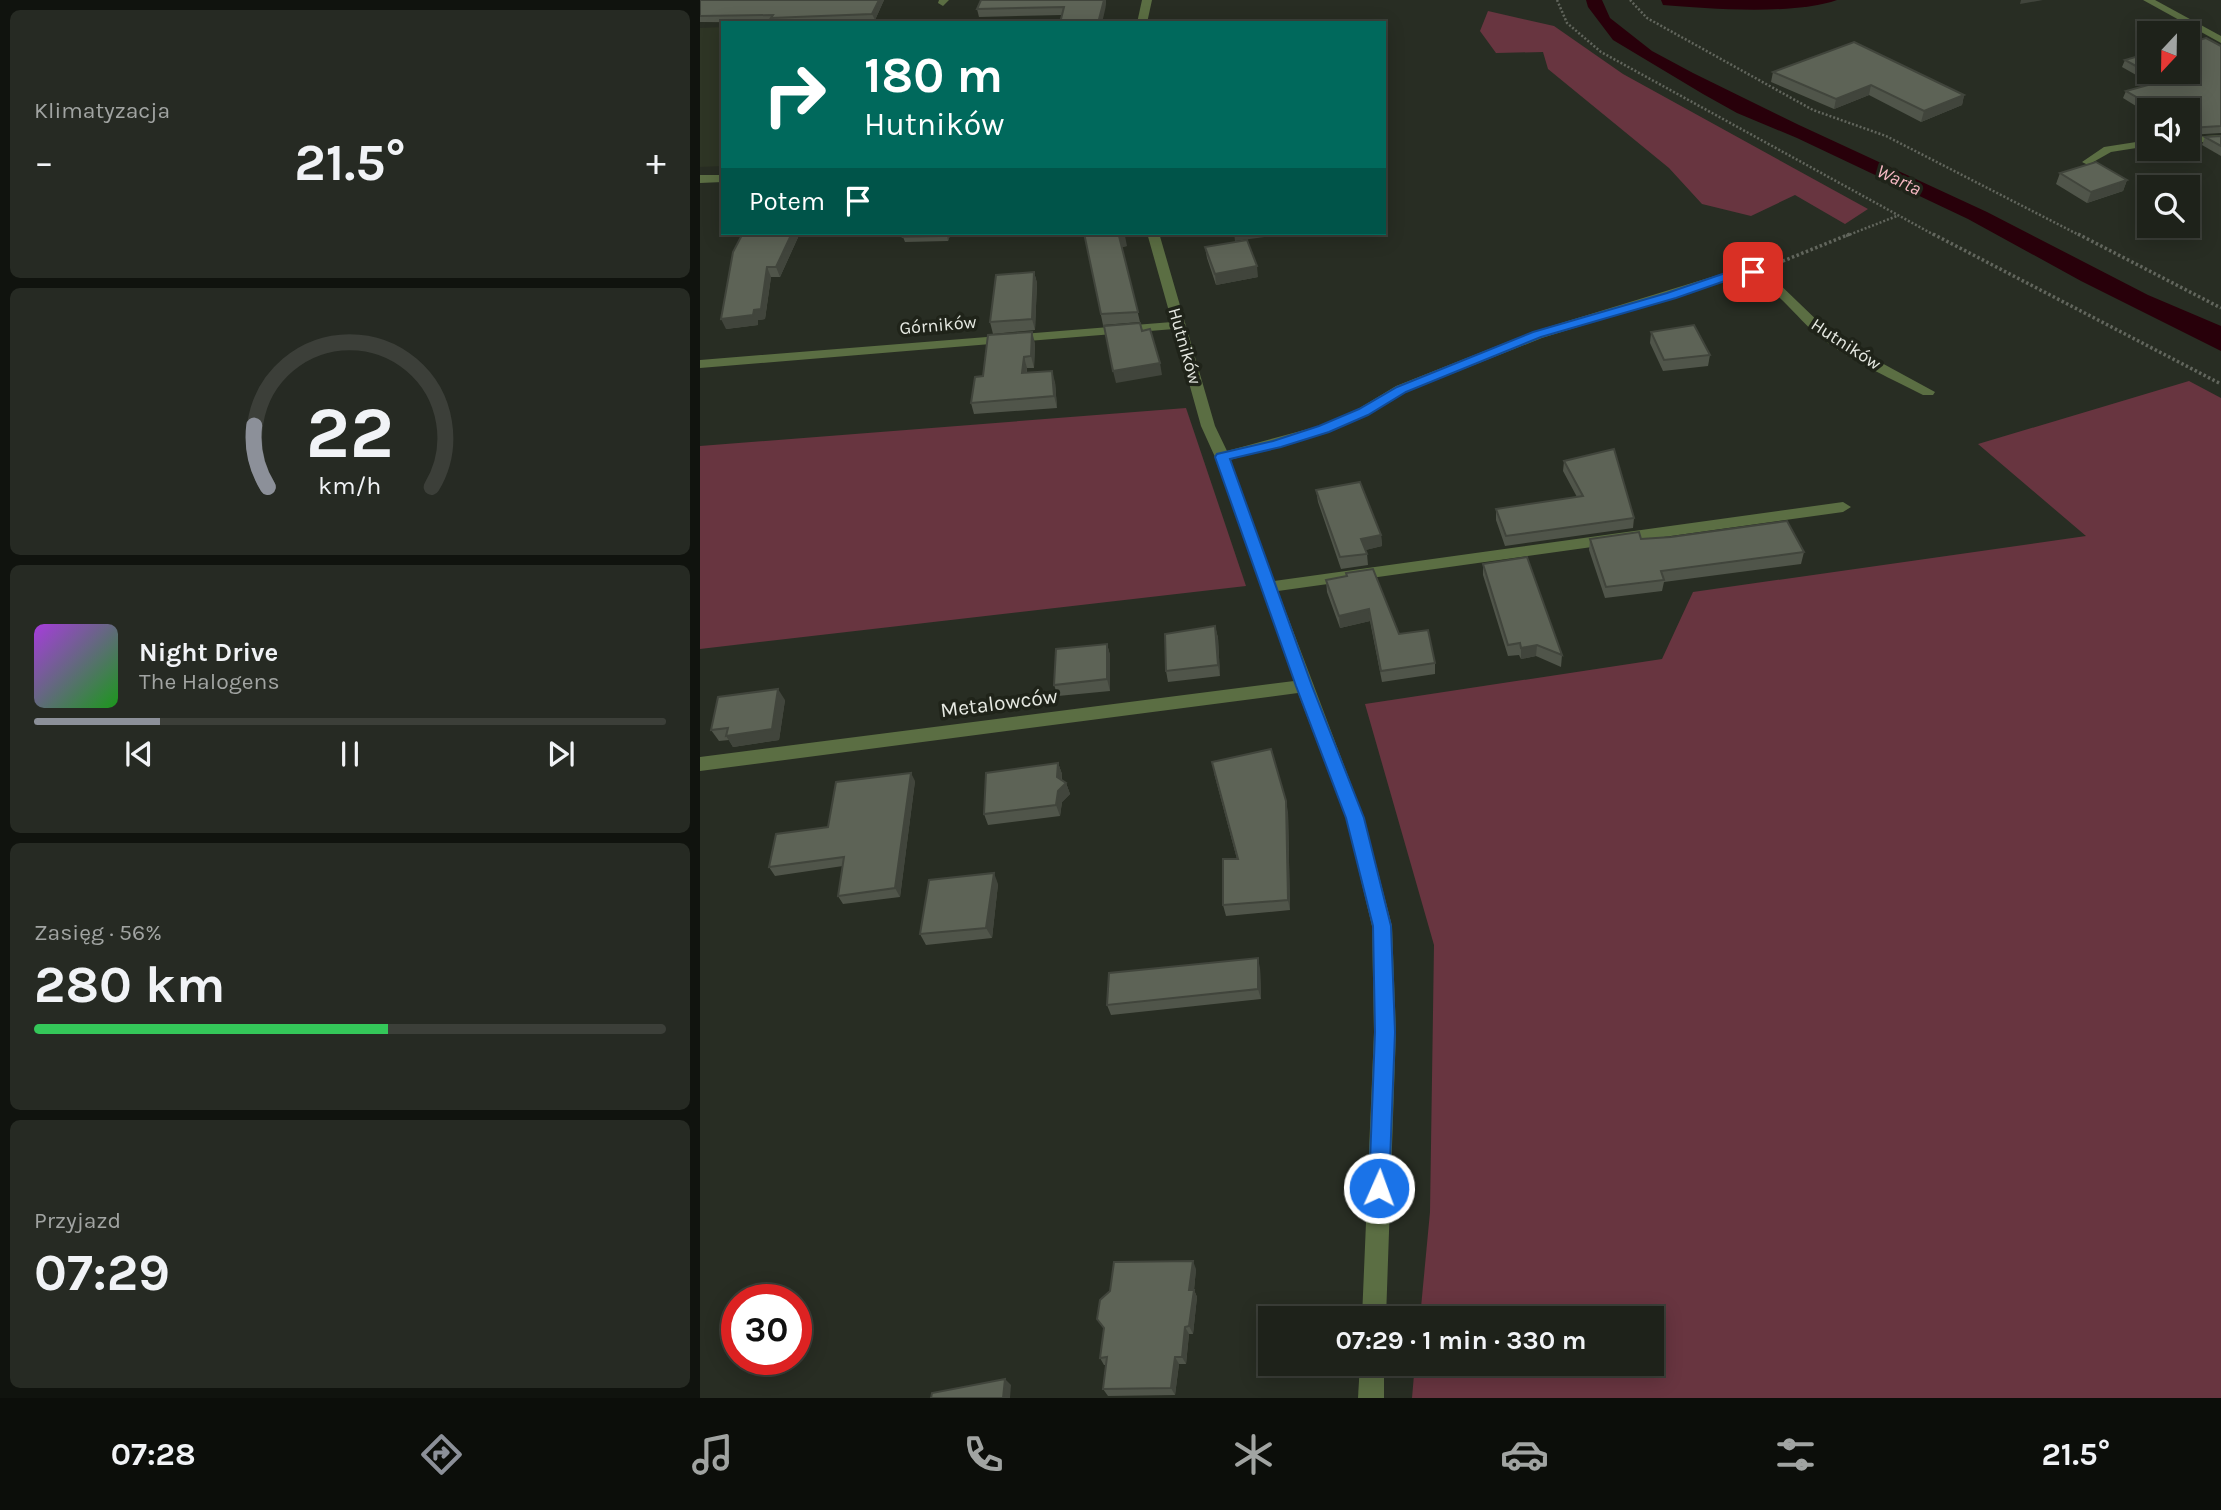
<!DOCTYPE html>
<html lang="pl">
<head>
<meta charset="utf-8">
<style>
	body { margin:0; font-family:Karla,sans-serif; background:#262a23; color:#f1f3f6; height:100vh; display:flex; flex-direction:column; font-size:26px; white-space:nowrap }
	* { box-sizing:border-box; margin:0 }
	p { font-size:23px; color:#a1a4a2 }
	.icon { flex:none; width:38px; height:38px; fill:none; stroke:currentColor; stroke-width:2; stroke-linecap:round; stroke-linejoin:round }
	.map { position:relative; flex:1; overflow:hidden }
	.side { display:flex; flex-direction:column; gap:10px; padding:10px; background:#10130e; width:700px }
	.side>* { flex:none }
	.banner { position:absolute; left:21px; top:21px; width:665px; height:214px; border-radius:0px; box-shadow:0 4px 18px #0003,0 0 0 2px #3c3f39; background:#00695c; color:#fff; overflow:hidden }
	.needle { width:46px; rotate:202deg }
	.controls { position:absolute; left:1437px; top:21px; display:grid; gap:14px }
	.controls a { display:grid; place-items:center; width:63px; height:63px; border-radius:0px; background:#1e221a; box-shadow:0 4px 18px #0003,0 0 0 2px #3c3f39; font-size:35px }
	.speed { position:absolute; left:21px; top:1284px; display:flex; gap:14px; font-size:35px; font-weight:700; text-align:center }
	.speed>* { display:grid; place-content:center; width:91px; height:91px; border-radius:50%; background:#1e221a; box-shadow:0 4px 18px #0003,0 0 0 2px #3c3f39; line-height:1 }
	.speed .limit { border:10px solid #d22; background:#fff; color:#111 }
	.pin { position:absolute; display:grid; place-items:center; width:60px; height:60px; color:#fff; margin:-30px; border-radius:14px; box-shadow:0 4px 10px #0006 }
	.me { position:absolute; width:77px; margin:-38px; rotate:2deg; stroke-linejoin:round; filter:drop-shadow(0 0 5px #0008) }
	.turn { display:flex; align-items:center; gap:24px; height:147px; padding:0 28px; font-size:32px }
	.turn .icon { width:91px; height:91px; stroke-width:2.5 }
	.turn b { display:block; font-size:49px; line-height:60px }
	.then { display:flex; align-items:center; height:66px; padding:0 28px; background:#0003; gap:14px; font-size:26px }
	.big { font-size:52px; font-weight:700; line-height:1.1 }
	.side .tile { flex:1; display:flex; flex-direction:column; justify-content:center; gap:10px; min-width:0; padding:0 24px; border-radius:10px; background:#262a23 }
	.side .dial { align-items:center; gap:0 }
	.dial svg { height:182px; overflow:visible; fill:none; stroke:#3c3f39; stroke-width:7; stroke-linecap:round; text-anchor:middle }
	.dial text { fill:#f1f3f6; stroke:none }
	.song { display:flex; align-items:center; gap:21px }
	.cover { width:84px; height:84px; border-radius:10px; background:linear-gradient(135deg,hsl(280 70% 55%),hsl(120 70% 35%)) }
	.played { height:7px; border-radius:4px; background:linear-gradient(90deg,#8c9099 20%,#3c3f39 20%) }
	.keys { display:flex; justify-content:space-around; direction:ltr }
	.heat { display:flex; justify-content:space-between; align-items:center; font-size:38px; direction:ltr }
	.charge { height:10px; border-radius:5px; background:linear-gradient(90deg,#34c759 56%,#3c3f39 0) }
	.trip { position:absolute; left:558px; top:1306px; width:406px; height:70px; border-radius:0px; background:#1e221a; box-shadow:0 4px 18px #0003,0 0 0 2px #3c3f39; font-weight:700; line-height:70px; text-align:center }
	.tab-bar { display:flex; height:112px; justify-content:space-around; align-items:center; background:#0c0e0a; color:#a1a4a2 }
	.tab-bar .icon { width:49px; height:49px }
	.tab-bar .active { color:#8c9099 }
	.tab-bar b { font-size:32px; color:#f1f3f6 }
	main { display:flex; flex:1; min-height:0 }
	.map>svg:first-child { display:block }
	.built { fill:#2e3525 }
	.green { fill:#683540 }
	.water { fill:#28000a }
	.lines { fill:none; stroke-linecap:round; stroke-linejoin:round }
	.path-far1 { stroke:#62665d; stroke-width:2.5; stroke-dasharray:2 2; stroke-linecap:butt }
	.path { stroke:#62665d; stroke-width:3.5; stroke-dasharray:2.5 2.5; stroke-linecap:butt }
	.street { fill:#5b6e43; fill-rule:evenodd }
	.wall { fill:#50554a }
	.shaded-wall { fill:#41453c }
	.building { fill:#5d6356; stroke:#41453c; stroke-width:2 }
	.route { fill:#1a73e8; stroke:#114b97; stroke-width:2 }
	.labels { text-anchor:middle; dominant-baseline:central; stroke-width:7; stroke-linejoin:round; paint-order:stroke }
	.far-street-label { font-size:18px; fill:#e6e9e2; stroke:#1f2319 }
	.far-water-label { font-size:19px; font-style:italic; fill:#f6b8c3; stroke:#1f2319 }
	.street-label { font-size:21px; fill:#e6e9e2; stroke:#1f2319 }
</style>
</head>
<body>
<main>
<section class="side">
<div class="tile"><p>Klimatyzacja</p>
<div class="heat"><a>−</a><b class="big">21.5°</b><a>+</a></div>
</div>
<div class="tile dial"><svg viewBox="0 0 100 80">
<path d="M14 69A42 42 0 1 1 86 69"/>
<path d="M14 69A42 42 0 0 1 8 42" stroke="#8c9099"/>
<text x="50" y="56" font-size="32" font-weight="700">22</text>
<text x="50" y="72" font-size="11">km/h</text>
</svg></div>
<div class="tile">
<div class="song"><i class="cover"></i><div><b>Night Drive</b><p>The Halogens</p></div></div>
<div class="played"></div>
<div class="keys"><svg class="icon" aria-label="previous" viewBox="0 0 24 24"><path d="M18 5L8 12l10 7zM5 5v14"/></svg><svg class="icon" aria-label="pause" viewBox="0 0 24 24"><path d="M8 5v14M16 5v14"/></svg><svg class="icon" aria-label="next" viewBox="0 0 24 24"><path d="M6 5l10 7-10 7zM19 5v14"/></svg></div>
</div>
<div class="tile"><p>Zasięg · 56%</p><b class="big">280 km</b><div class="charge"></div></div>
<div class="tile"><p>Przyjazd</p><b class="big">07:29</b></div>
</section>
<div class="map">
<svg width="1521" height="1398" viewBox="0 0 1521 1398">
	<rect width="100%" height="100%" fill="#282d23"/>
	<polygon class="built" points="23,27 23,166 0,167 0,28"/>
	<g class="green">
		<polygon points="788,11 854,26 923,74 1168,209 1145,224 1095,195 1051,216 1002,204 969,168 848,69 843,52 796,53 780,31"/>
		<polygon points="1489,381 1521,398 1521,1398 712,1398 715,1363 952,1363 952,1318 720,1318 730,1212 734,945 665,704 962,659 993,592 1386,536 1278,444"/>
		<polygon points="486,408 546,586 0,649 0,446"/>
	</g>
	<g class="water">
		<polygon points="886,0 902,0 910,18 952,51 993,73 1099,125 1287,212 1448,295 1521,326 1521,351 1381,281 1268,219 1097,138 1037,113 1003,94 913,40 888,7"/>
		<path d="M961,0H1137C1095,15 1009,9 963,5Z"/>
	</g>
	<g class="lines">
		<g class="path-far1">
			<polyline points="857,0 867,23 901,52 1236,236"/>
			<polyline points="930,0 947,18 1113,110 1186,136 1381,236"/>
			<polyline points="1146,236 1197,216"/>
		</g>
		<g class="path">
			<polyline points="1233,234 1521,384"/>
			<polyline points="1378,234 1521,308"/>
			<polyline points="1078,263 1150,234"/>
		</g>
		<g class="street">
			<polygon points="239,0 249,0 243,6 238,3"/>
			<polygon points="442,0 452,0 447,23 437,23"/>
			<polygon points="1443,0 1455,0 1521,36 1521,43"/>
			<polygon points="1521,135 1521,141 1488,143 1488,137"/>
			<polygon points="1449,140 1449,146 1411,152 1388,165 1382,162 1404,147"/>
			<polygon points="0,175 23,175 23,182 0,183"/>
			<path d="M447,233H459L515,426L527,451L619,426L658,409L696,386L832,332L1041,268L1058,269L1074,279L1125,328L1156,349L1235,392L1233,395H1223C1187,376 1145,359 1114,332C1096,317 1066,276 1042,276L842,338L706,392L668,415L629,432L530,460L574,581L1143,502L1151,507L1143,512L578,591L664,818L692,926L696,1032L686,1318H662L674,1032L672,926L646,818L598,693L0,771V757L594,681L515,457L501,426L474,329L0,368V360L472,322Z"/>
			<polygon points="660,1363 684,1363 684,1398 658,1398"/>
		</g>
	</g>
	<g class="wall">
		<polygon points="0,0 184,0 175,20 111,23 0,22"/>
		<polygon points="281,0 406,0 405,10 362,15 279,17 277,9"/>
		<polygon points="1521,46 1521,133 1488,135 1488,110 1449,110 1449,114 1423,98 1426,91 1452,84 1422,67 1425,60"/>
		<polygon points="1073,72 1264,95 1262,105 1221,122 1169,95 1134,109 1071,82"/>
		<polygon points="1521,136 1521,156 1502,145 1505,137"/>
		<polygon points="1360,173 1427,180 1423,191 1387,203 1356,184"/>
		<polygon points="43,233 100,233 80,277 71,277 65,319 58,320 58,325 26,329"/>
		<polygon points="251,233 248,241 205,242 203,237"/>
		<polygon points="384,233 427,246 422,247 440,322 403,325"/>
		<polygon points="505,247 558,277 516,285 507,258"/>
		<polygon points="334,272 337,283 335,330 293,334 290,322"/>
		<polygon points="951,332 1010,355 1008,366 963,371 950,343"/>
		<polygon points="335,343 334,368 327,368 327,373 355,382 357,408 274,414 271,403 283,376"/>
		<polygon points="864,461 934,518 933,528 805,546 796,520 796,509 877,497 863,471"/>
		<polygon points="616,490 681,535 682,546 665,550 667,554 668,565 641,569 618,502"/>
		<polygon points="890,539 941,539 1104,552 1101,564 964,582 962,591 905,598 889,550"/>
		<polygon points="783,564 862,655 861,667 836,656 821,659 819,655 808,656 783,575"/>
		<polygon points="646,573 699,634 735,663 735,674 682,682 670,621 640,628 627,592 626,580 646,576"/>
		<polygon points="515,626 518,638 520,676 468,682 466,671"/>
		<polygon points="407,644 410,655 410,691 358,696 354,685"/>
		<polygon points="85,700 79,740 33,747 29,740 19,741 11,730"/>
		<polygon points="358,763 362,774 362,780 366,783 370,794 362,802 360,816 288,825 284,814"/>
		<polygon points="514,773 588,812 590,910 526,916 523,905 537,859"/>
		<polygon points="215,781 200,897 143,904 138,896 143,866 75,876 69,867 128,827"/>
		<polygon points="298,884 292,938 226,945 220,934"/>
		<polygon points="560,968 561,999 411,1015 407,1005"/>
		<polygon points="496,1269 494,1290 497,1297 493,1334 489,1334 486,1364 479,1364 475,1395 408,1396 403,1389 406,1365 404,1365 400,1358 404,1329 397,1319"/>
	</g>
	<g class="shaded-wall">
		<polygon points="179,0 184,0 175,20 172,14"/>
		<polygon points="404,0 406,0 405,10 402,23 398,23"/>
		<polygon points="1321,0 1343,0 1320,4"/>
		<polygon points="1171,85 1169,95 1134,109 1136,99"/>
		<polygon points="1264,95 1262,105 1221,122 1224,111"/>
		<polygon points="1427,180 1423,191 1387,203 1391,192"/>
		<polygon points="92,233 100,233 80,277 76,267"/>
		<polygon points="248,233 251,233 248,241 247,236"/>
		<polygon points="534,233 594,233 535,241"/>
		<polygon points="419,236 425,236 427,246 421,247"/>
		<polygon points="557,266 558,277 516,285 515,274"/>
		<polygon points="67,267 71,277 65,319 58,320 58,325 26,329 21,319"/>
		<polygon points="334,272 337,283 335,330 332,319"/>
		<polygon points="332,332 335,343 334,368 331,356"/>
		<polygon points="324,357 327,368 325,384 322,373"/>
		<polygon points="460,363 462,375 416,383 413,371"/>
		<polygon points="352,371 355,382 357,408 354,396"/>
		<polygon points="681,535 682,546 662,551 661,539"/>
		<polygon points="669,609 670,621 640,628 639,616"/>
		<polygon points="515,626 518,638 520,676 518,665"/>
		<polygon points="407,644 410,655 410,691 407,679"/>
		<polygon points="837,645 836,656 821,659 821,648"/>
		<polygon points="78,689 85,700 79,740 33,747 26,736"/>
		<polygon points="358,763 362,774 361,787 366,783 370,794 362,802 360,816 356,805 358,791"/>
		<polygon points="211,773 215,781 200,897 195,888"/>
		<polygon points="586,801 588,812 590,910 588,900"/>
		<polygon points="294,873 298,884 292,938 286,928"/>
		<polygon points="558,958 560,968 561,999 558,989"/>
		<polygon points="493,1261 496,1269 494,1290 497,1297 493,1334 489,1326 489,1290"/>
		<polygon points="485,1327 489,1334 486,1364 482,1357"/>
		<polygon points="475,1357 479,1364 475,1395 471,1388"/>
		<polygon points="305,1379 311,1385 310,1398 303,1398"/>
	</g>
	<g class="building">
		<polygon points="0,0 179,0 172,14 71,18 73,15 0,16"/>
		<polygon points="281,0 404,0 398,23 360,23 364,7 277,9"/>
		<polygon points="1506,38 1521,46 1521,126 1489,128 1488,127 1488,110 1459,110 1426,91 1463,81 1425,60 1449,53 1449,72 1488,72 1488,43"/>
		<polygon points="1154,42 1264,95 1224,111 1171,85 1136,99 1073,72"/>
		<polygon points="1521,136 1521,146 1505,137"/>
		<polygon points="1396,162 1427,180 1391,192 1360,173"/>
		<polygon points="43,233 92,233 76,267 67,267 61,309 54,310 53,315 21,319 33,252"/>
		<polygon points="205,233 248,233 247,236 203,237"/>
		<polygon points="384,233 424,233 425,236 419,236 438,312 401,314"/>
		<polygon points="547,240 557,266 515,274 505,247"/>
		<polygon points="334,272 332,319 290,322 296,275"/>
		<polygon points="440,323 442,331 450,329 460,363 413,371 404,326"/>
		<polygon points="994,325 1010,355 964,360 951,332"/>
		<polygon points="332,332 331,356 324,357 322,373 352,371 354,396 271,403 275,377 283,376 288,335"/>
		<polygon points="914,449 934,518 806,536 796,509 883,496 864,461"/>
		<polygon points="660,482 681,535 661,539 667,554 640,557 616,490"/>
		<polygon points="1087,521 1104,552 961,571 964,580 906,587 890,539 939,532 941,539 971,537"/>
		<polygon points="827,557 862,655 837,645 821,648 820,643 808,645 783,564"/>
		<polygon points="673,569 699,634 728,630 735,663 681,671 669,609 639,616 626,580 647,576 646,573"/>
		<polygon points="515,626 518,665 466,671 465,634"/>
		<polygon points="407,644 407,679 354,685 356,649"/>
		<polygon points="78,689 72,729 26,736 28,728 11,730 18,697"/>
		<polygon points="571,749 586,801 588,900 523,905 523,859 538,859 512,762"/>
		<polygon points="358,763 357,777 366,783 358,791 356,805 284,814 286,773"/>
		<polygon points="211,773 195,888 138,896 144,857 69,867 76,834 128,827 136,782"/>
		<polygon points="294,873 286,928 220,934 229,880"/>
		<polygon points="558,958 558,989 407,1005 409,973"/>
		<polygon points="493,1261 489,1290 494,1290 489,1326 485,1327 482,1357 475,1357 471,1388 403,1389 407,1357 400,1358 404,1328 397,1319 400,1300 410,1291 414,1262"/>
		<polygon points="305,1379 303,1398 231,1398 232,1393"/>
	</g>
	<polygon class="route" points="1037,269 1053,269 1059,272 1053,276 1042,275 976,298 841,337 706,392 668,415 629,432 581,447 530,459 612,686 664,818 691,926 695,1032 689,1188 686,1195 679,1198 672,1195 669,1188 675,1032 673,926 646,818 596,686 515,457 517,454 573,441 619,426 659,409 697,387 833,332 967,293"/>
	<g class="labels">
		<g class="far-street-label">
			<text transform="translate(238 325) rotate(-5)">Górników</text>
			<text transform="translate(1146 344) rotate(33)">Hutników</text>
			<text transform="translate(485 346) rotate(74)">Hutników</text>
		</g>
		<g class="far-water-label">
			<text transform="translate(1199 180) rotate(26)">Warta</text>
		</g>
		<g class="street-label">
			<text transform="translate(299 703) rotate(-7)">Metalowców</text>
		</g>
	</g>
</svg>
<div class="controls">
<a><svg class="needle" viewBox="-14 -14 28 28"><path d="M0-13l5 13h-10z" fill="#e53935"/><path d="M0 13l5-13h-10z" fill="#a1a4a2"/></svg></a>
<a><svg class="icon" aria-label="sound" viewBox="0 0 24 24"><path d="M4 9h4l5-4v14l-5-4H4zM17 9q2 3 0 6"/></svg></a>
<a><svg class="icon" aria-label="search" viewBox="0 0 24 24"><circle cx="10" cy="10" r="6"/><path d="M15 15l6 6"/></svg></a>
</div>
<div class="speed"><div class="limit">30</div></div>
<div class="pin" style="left:1053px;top:272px;background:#d93025"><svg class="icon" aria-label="arrive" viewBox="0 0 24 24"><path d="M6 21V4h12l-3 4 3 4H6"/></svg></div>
<svg class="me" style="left:679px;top:1188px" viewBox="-20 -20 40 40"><circle r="17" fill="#1a73e8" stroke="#fff" stroke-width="3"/><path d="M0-11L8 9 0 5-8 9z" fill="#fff"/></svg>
<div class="trip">07:29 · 1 min · 330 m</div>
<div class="banner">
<div class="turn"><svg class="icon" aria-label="right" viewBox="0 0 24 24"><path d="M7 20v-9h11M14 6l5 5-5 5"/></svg><div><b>180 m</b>Hutników</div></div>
<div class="then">Potem<svg class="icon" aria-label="arrive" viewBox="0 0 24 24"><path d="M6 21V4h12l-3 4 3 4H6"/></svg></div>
</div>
</div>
</main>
<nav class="tab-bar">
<b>07:28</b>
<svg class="icon active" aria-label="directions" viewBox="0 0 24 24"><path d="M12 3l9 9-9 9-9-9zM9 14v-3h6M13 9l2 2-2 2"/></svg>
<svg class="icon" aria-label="music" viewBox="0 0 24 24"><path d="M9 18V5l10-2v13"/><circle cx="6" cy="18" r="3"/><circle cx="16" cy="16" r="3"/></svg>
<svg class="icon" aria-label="phone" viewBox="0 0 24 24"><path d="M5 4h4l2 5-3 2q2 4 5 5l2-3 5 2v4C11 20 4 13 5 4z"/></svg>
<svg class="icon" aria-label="climate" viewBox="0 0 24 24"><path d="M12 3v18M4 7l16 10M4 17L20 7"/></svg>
<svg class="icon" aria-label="car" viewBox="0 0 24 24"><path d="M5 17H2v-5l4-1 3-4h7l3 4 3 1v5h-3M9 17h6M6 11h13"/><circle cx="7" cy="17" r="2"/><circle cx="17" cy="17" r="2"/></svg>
<svg class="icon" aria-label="filters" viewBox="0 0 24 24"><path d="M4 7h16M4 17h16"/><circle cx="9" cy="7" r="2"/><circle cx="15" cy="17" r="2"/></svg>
<b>21.5°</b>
</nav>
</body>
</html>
